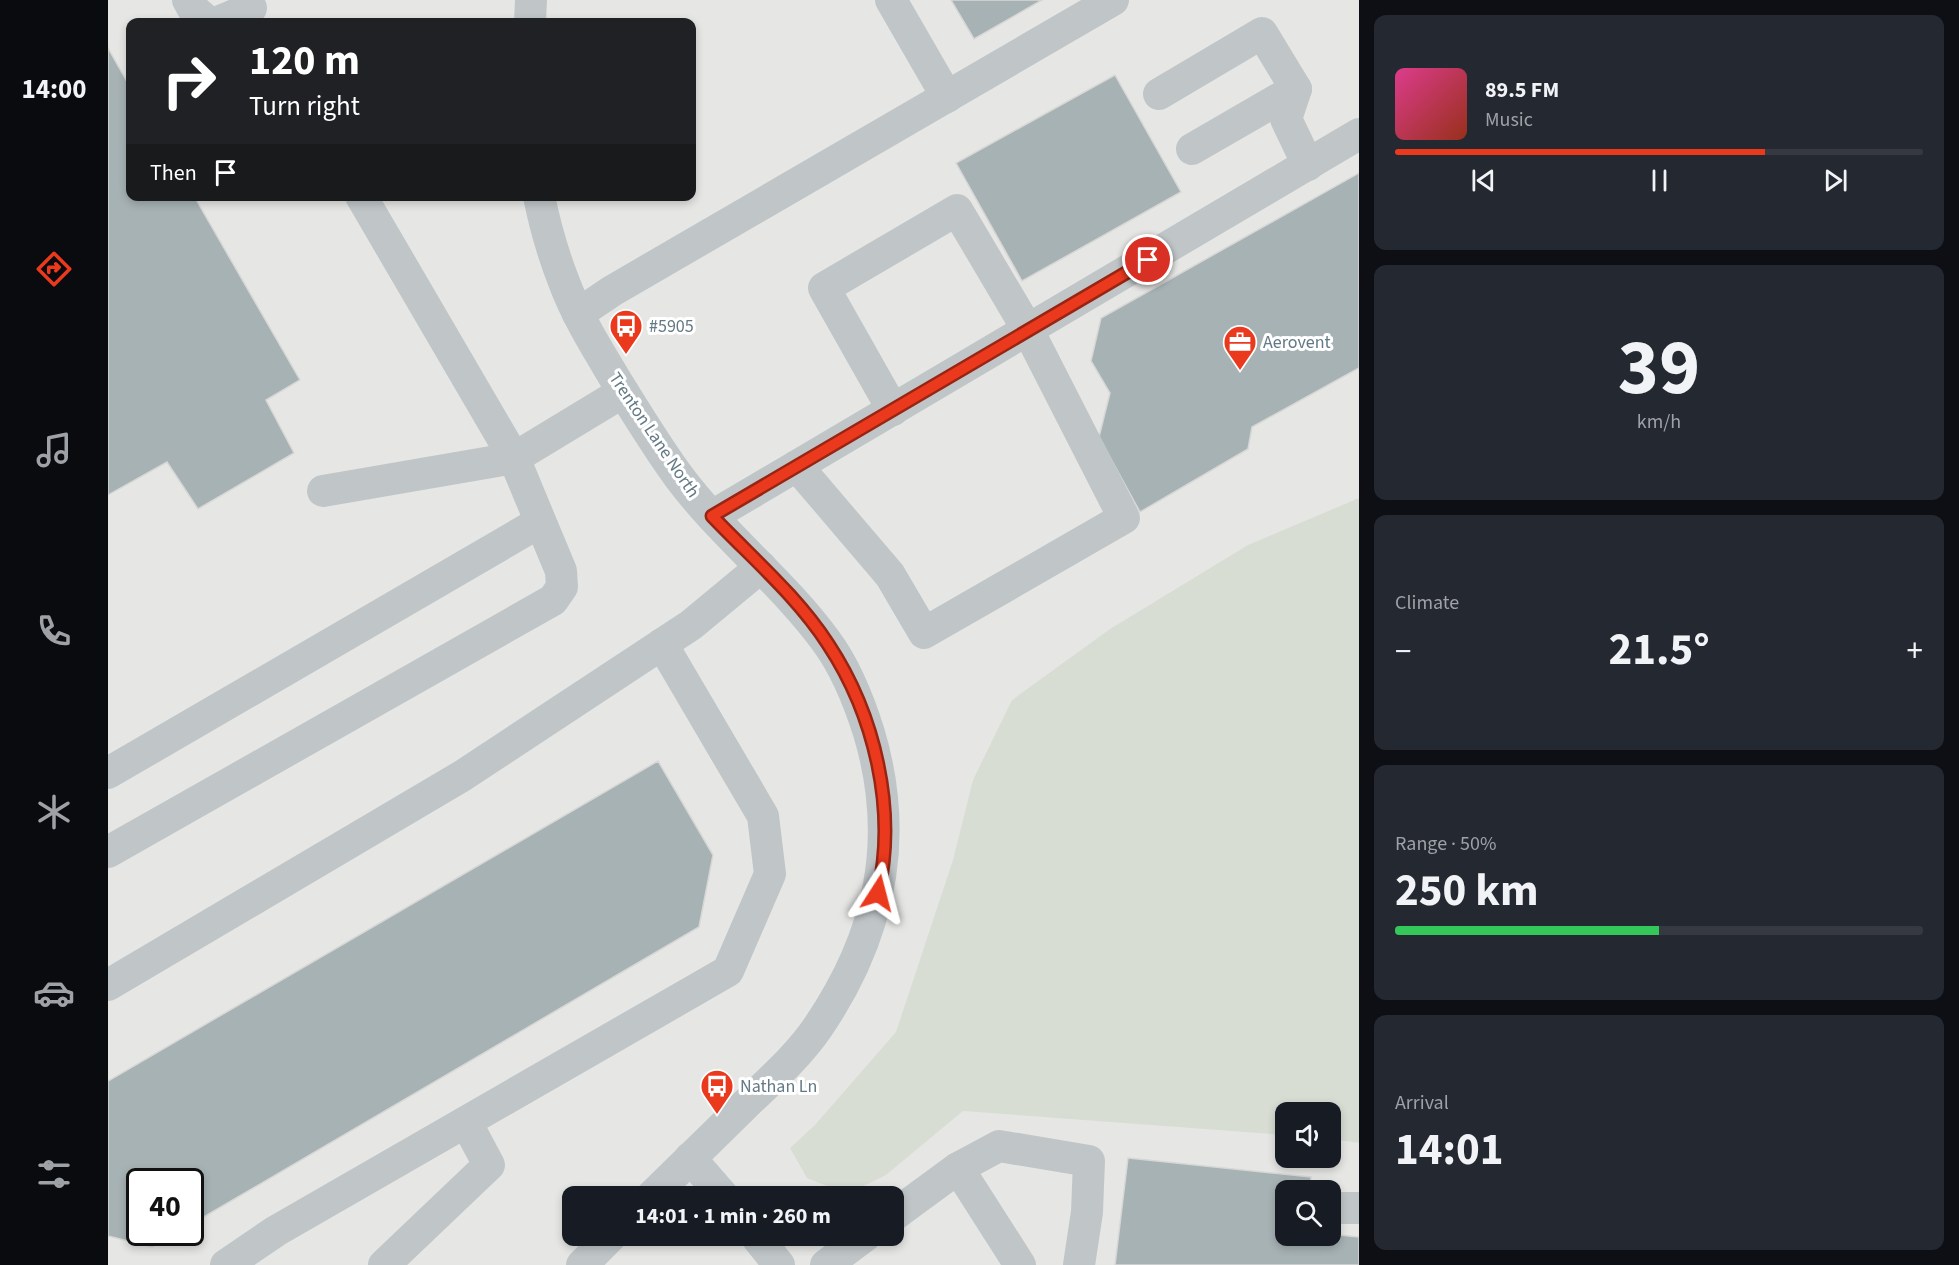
<!DOCTYPE html>
<html lang="en">
<head>
<meta charset="utf-8">
<style>
	body { margin:0; font-family:"Source Sans 3",sans-serif; background:#242831; color:#f1f3f6; height:100vh; display:flex; flex-direction:column; font-size:22px; white-space:nowrap }
	* { box-sizing:border-box; margin:0 }
	p { font-size:20px; color:#9ea1a6 }
	.icon { flex:none; width:33px; height:33px; fill:none; stroke:currentColor; stroke-width:2; stroke-linecap:round; stroke-linejoin:round }
	.map { position:relative; flex:1; overflow:hidden }
	.sheet { display:flex; flex-direction:column; gap:15px; padding:15px; background:#0d0f14; width:600px }
	.sheet>* { flex:none }
	.hud { position:absolute; left:18px; top:18px; width:570px; height:183px; border-radius:12px; box-shadow:0 3px 9px #0003; background:#202124; color:#fff; overflow:hidden }
	.controls { position:absolute; left:1167px; top:1102px; display:grid; gap:12px }
	.controls a { display:grid; place-items:center; width:66px; height:66px; border-radius:12px; background:#171b24; box-shadow:0 3px 9px #0003; font-size:30px }
	.speed { position:absolute; left:18px; top:1168px; display:flex; gap:12px; font-size:30px; font-weight:700; text-align:center }
	.speed>* { display:grid; place-content:center; width:78px; height:78px; border-radius:50%; background:#171b24; box-shadow:0 3px 9px #0003; line-height:1 }
	.speed .limit { border:3px solid #111; border-radius:9px; background:#fff; color:#111 }
	.pin { position:absolute; display:grid; place-items:center; width:51px; height:51px; color:#fff; margin:-26px; border:3px solid #fff; border-radius:50%; box-shadow:0 2px 6px #0007 }
	.me { position:absolute; width:66px; margin:-33px; rotate:9deg; stroke-linejoin:round; filter:drop-shadow(0 0 4px #0008) }
	.turn { display:flex; align-items:center; gap:21px; height:126px; padding:0 24px; font-size:27px }
	.turn .icon { width:78px; height:78px; stroke-width:2.5 }
	.turn b { display:block; font-size:42px; line-height:51px }
	.then { display:flex; align-items:center; height:57px; padding:0 24px; background:#0003; gap:12px; font-size:22px }
	.big { font-size:45px; font-weight:700; line-height:1.1 }
	.sheet .card { flex:1; display:flex; flex-direction:column; justify-content:center; gap:9px; min-width:0; padding:0 21px; border-radius:12px; background:#242831 }
	.sheet .dial { align-items:center; gap:0 }
	.dial b { font-size:78px; line-height:1 }
	.song { display:flex; align-items:center; gap:18px }
	.cover { width:72px; height:72px; border-radius:9px; background:linear-gradient(135deg,hsl(330 70% 55%),hsl(10 70% 35%)) }
	.played { height:6px; border-radius:3px; background:linear-gradient(90deg,#ea391d 70%,#363941 70%) }
	.keys { display:flex; justify-content:space-around; direction:ltr }
	.heat { display:flex; justify-content:space-between; align-items:center; font-size:33px; direction:ltr }
	.charge { height:9px; border-radius:4px; background:linear-gradient(90deg,#34c759 50%,#363941 0) }
	.trip { position:absolute; left:454px; top:1186px; width:342px; height:60px; border-radius:12px; background:#171b24; box-shadow:0 3px 9px #0003; font-weight:700; line-height:60px; text-align:center }
	main { display:flex; flex:1; min-height:0 }
	.tab-bar { display:flex; flex-direction:column; width:108px; justify-content:space-around; align-items:center; background:#090b0e; color:#9ea1a6 }
	.tab-bar .icon { width:42px; height:42px }
	.tab-bar .current { color:#ea391d }
	.tab-bar b { font-size:27px; color:#f1f3f6 }
	.map>svg:first-child { display:block }
	.built { fill:#e6e7e5; fill-rule:evenodd }
	.green { fill:#d7ddd3 }
	.building { fill:#a7b2b5; stroke:#d7d7d5; stroke-width:1.5 }
	.lines { fill:none; stroke-linecap:round; stroke-linejoin:round }
	.minor { stroke:#c0c6c8; stroke-width:32 }
	.route-casing { stroke:#982513; stroke-width:15 }
	.route { stroke:#ea391d; stroke-width:10 }
	.labels { text-anchor:middle; dominant-baseline:central; stroke-width:6; stroke-linejoin:round; paint-order:stroke }
	.poi-label { font-size:18px; fill:#637984; stroke:#fff; text-anchor:start }
	.street-label { font-size:18px; fill:#637984; stroke:#fff }
</style>
</head>
<body>
<main>
<nav class="tab-bar">
<b>14:00</b>
<svg class="icon current" aria-label="directions" viewBox="0 0 24 24"><path d="M12 3l9 9-9 9-9-9zM9 14v-3h6M13 9l2 2-2 2"/></svg>
<svg class="icon" aria-label="music" viewBox="0 0 24 24"><path d="M9 18V5l10-2v13"/><circle cx="6" cy="18" r="3"/><circle cx="16" cy="16" r="3"/></svg>
<svg class="icon" aria-label="phone" viewBox="0 0 24 24"><path d="M5 4h4l2 5-3 2q2 4 5 5l2-3 5 2v4C11 20 4 13 5 4z"/></svg>
<svg class="icon" aria-label="climate" viewBox="0 0 24 24"><path d="M12 3v18M4 7l16 10M4 17L20 7"/></svg>
<svg class="icon" aria-label="car" viewBox="0 0 24 24"><path d="M5 17H2v-5l4-1 3-4h7l3 4 3 1v5h-3M9 17h6M6 11h13"/><circle cx="7" cy="17" r="2"/><circle cx="17" cy="17" r="2"/></svg>
<svg class="icon" aria-label="filters" viewBox="0 0 24 24"><path d="M4 7h16M4 17h16"/><circle cx="9" cy="7" r="2"/><circle cx="15" cy="17" r="2"/></svg>
</nav>
<div class="map">
<svg width="1251" height="1265" viewBox="0 0 1251 1265">
	<rect width="100%" height="100%" fill="#f6f5f2"/>
	<path class="built" d="M0,0H1251V1265H0ZM22,22H584V196H22ZM1178,1113H1222V1158H1178ZM32,1182H82V1233H32ZM1178,1191H1222V1236H1178ZM465,1197H786V1236H465Z"/>
	<polygon class="green" points="1251,498 1251,1143 1223,1139 1222,1113 1178,1113 1177,1135 855,1111 778,1175 739,1194 699,1178 682,1148 707,1125 788,1032 845,860 865,780 904,700 1002,629 1140,545"/>
	<g class="building">
		<polygon points="843,0 934,0 866,39"/>
		<polygon points="0,48 22,87 22,196 86,196 192,380 158,400 186,453 90,509 59,462 0,495"/>
		<polygon points="1007,75 1073,192 914,281 848,163"/>
		<polygon points="1251,173 1251,368 1144,427 1140,449 1032,512 991,437 1002,393 983,361 993,318"/>
		<polygon points="550,761 605,855 591,927 82,1225 82,1182 32,1182 32,1233 68,1233 44,1247 0,1236 0,1081"/>
		<polygon points="1020,1158 1203,1177 1202,1191 1178,1191 1178,1236 1222,1236 1222,1234 1251,1237 1251,1265 1007,1265"/>
	</g>
	<g class="lines">
		<g class="minor">
			<polyline points="80,0 85,9 100,22"/>
			<polyline points="783,0 839,97"/>
			<polyline points="110,22 143,8"/>
			<polyline points="422,22 423,0"/>
			<polyline points="1051,94 1154,33 1188,89 1178,119 1200,165"/>
			<polyline points="1084,149 1188,89"/>
			<path d="M431,196C437,226 445,254 456,282C469,317 490,350 509,382C529,414 549,447 571,477C615,536 675,582 718,641C738,668 751,701 761,733C793,840 772,936 710,1027C691,1055 665,1078 641,1101C608,1133 576,1165 543,1197"/>
			<polyline points="470,314 504,291 1005,0"/>
			<polyline points="689,466 782,575 816,633 1016,518 920,330 849,210 716,288 785,410"/>
			<polyline points="215,491 406,458 253,196"/>
			<polyline points="604,516 1251,134"/>
			<polyline points="0,773 432,522"/>
			<polyline points="0,852 445,600 454,587 453,571 406,458 515,392"/>
			<polyline points="0,985 354,776 583,625 653,567"/>
			<polyline points="582,1158 616,1197"/>
			<polyline points="850,1168 912,1265"/>
			<polyline points="1227,1208 1251,1208"/>
			<polyline points="786,1215 850,1168 891,1146 981,1161 979,1212 971,1265"/>
			<polyline points="648,1236 671,1265"/>
			<polyline points="118,1265 168,1231 620,971 662,874 655,816 554,644"/>
			<polyline points="276,1265 381,1165 358,1122"/>
			<polyline points="474,1265 503,1236"/>
			<polyline points="718,1265 757,1236"/>
		</g>
	</g>
	<g class="lines">
		<defs>
			<path id="route" d="M770,893C789,810 767,715 720,644C689,596 643,557 604,516L1040,260"/>
		</defs>
		<use href="#route" class="route-casing"/>
		<use href="#route" class="route"/>
	</g>
	<defs>
		<symbol id="bus-pin" viewBox="-11 -11 22 30"><path d="M0 17L-7.5 6A9.5 9.5 0 1 1 7.5 6Z" fill="#ea391d" stroke="#fff"/><path d="M-5-6H5V4H4V6H2V4H-2V6H-4V4H-5ZM-3.5-4V0h7V-4ZM-3.5 1.2v1.5H-2V1.2ZM2 1.2v1.5H3.5V1.2Z" fill="#fff"/></symbol>
		<symbol id="office-pin" viewBox="-11 -11 22 30"><path d="M0 17L-7.5 6A9.5 9.5 0 1 1 7.5 6Z" fill="#ea391d" stroke="#fff"/><path d="M-6-3h4V-5.5h4V-3h4V5H-6ZM-1-4.5V-3h2v-1.5ZM-6 0V1H6V0Z" fill="#fff"/></symbol>
	</defs>
	<g fill-rule="evenodd">
		<use href="#bus-pin" x="499" y="307" width="38" height="52"/>
		<use href="#office-pin" x="1113" y="323" width="38" height="52"/>
		<use href="#bus-pin" x="590" y="1067" width="38" height="52"/>
	</g>
	<g class="labels">
		<g class="poi-label">
			<text x="541" y="326">#5905</text>
			<text x="1155" y="342">Aerovent</text>
			<text x="632" y="1086">Nathan Ln</text>
		</g>
		<g class="street-label">
			<text transform="translate(546 435) rotate(56)">Trenton Lane North</text>
		</g>
	</g>
</svg>
<div class="controls">
<a><svg class="icon" aria-label="sound" viewBox="0 0 24 24"><path d="M4 9h4l5-4v14l-5-4H4zM17 9q2 3 0 6"/></svg></a>
<a><svg class="icon" aria-label="search" viewBox="0 0 24 24"><circle cx="10" cy="10" r="6"/><path d="M15 15l6 6"/></svg></a>
</div>
<div class="speed"><div class="limit">40</div></div>
<div class="pin" style="left:1040px;top:260px;background:#d93025"><svg class="icon" aria-label="arrive" viewBox="0 0 24 24"><path d="M6 21V4h12l-3 4 3 4H6"/></svg></div>
<svg class="me" style="left:770px;top:893px" viewBox="-20 -20 40 40"><path d="M0-17L14 15 0 8-14 15z" fill="#ea391d" stroke="#fff" stroke-width="4"/></svg>
<div class="trip">14:01 · 1 min · 260 m</div>
<div class="hud">
<div class="turn"><svg class="icon" aria-label="right" viewBox="0 0 24 24"><path d="M7 20v-9h11M14 6l5 5-5 5"/></svg><div><b>120 m</b>Turn right</div></div>
<div class="then">Then<svg class="icon" aria-label="arrive" viewBox="0 0 24 24"><path d="M6 21V4h12l-3 4 3 4H6"/></svg></div>
</div>
</div>
<section class="sheet">
<div class="card">
<div class="song"><i class="cover"></i><div><b>89.5 FM</b><p>Music</p></div></div>
<div class="played"></div>
<div class="keys"><svg class="icon" aria-label="previous" viewBox="0 0 24 24"><path d="M18 5L8 12l10 7zM5 5v14"/></svg><svg class="icon" aria-label="pause" viewBox="0 0 24 24"><path d="M8 5v14M16 5v14"/></svg><svg class="icon" aria-label="next" viewBox="0 0 24 24"><path d="M6 5l10 7-10 7zM19 5v14"/></svg></div>
</div>
<div class="card dial"><b>39</b><p>km/h</p></div>
<div class="card"><p>Climate</p>
<div class="heat"><a>−</a><b class="big">21.5°</b><a>+</a></div>
</div>
<div class="card"><p>Range · 50%</p><b class="big">250 km</b><div class="charge"></div></div>
<div class="card"><p>Arrival</p><b class="big">14:01</b></div>
</section>
</main>
</body>
</html>
